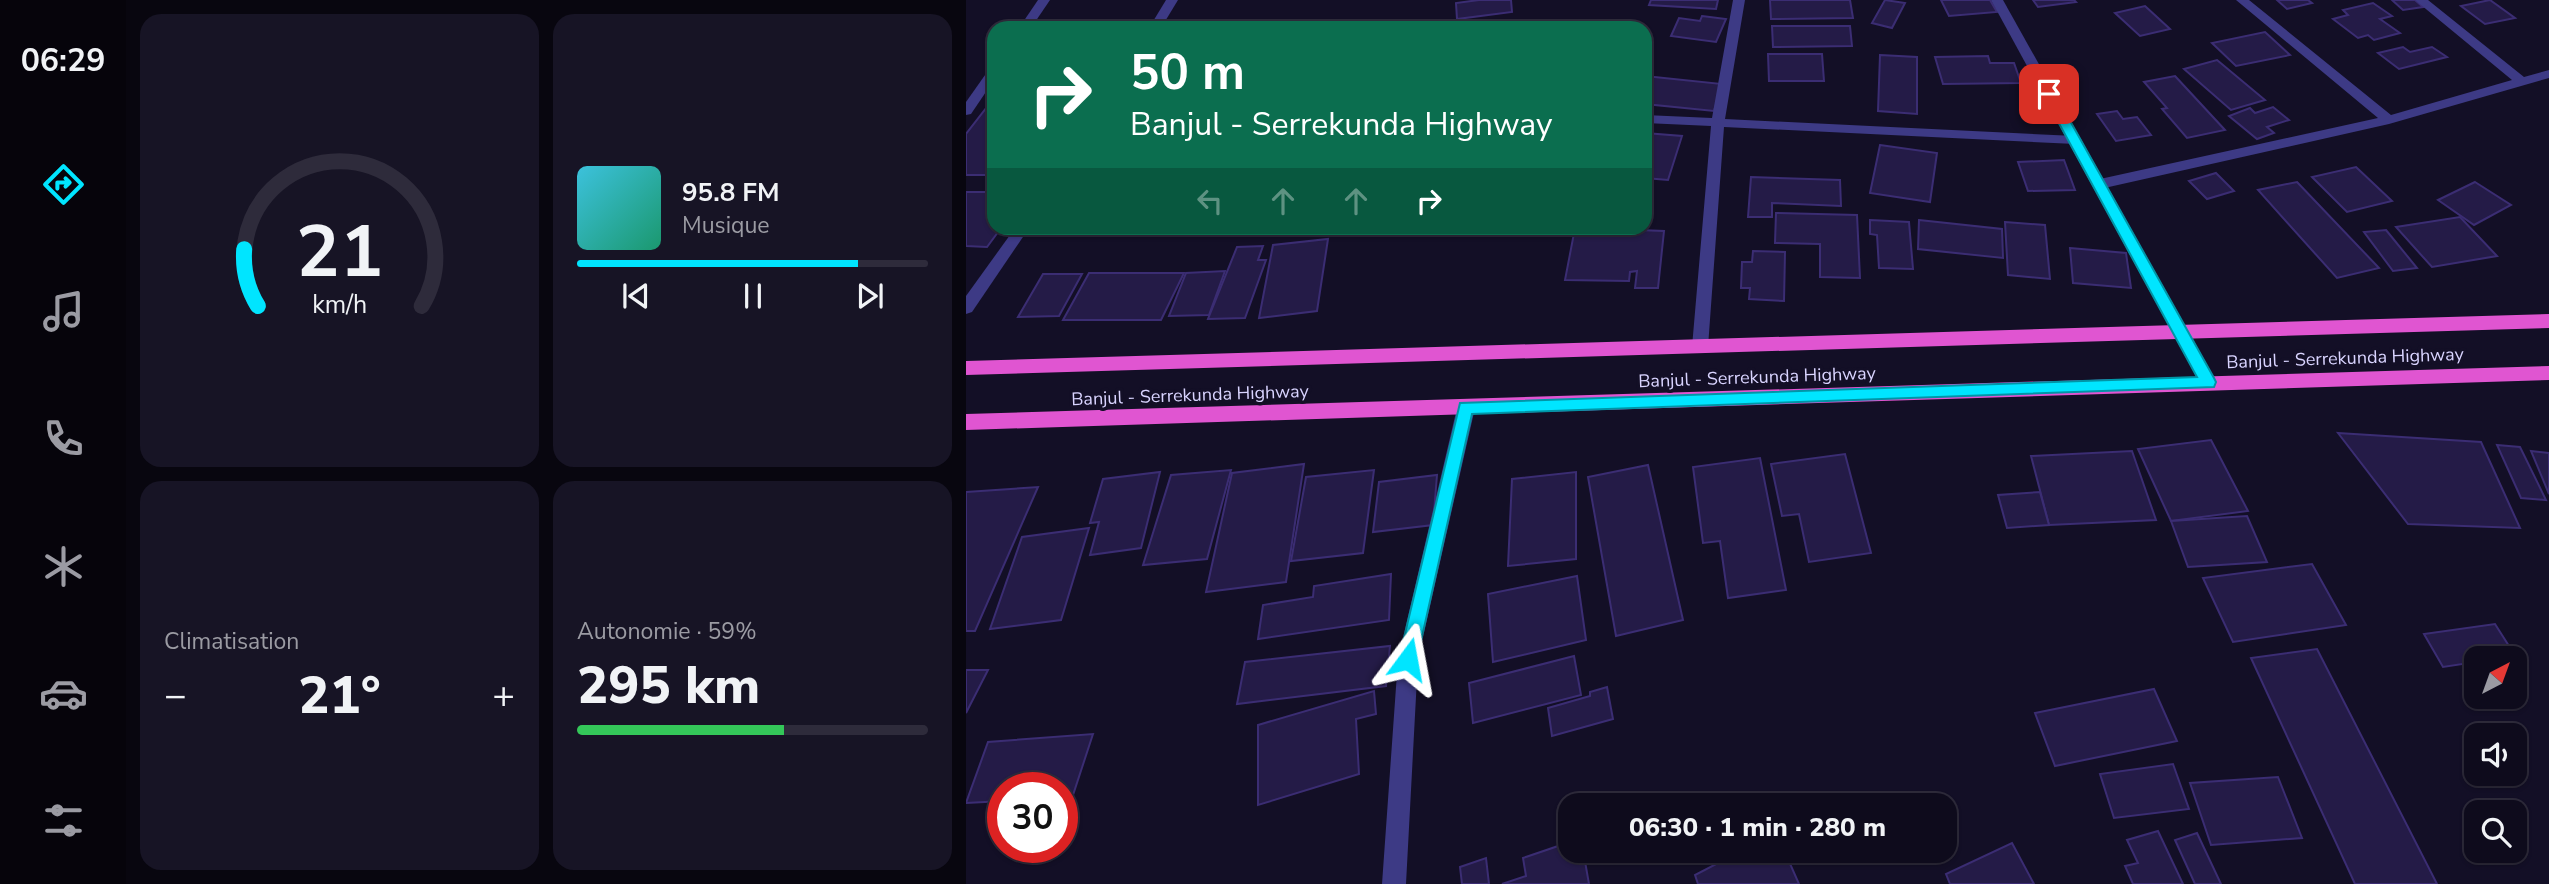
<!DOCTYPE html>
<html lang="fr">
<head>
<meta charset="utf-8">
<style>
	body { margin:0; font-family:"Nunito Sans",sans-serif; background:#171425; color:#f1f3f6; height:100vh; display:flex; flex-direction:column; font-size:26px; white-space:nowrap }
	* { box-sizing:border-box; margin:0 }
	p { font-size:23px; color:#9b9ba3 }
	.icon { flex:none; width:38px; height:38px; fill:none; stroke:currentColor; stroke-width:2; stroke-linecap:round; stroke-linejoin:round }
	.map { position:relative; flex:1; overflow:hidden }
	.side { display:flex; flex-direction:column; gap:14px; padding:14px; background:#08060f; width:840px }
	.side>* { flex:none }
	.banner { position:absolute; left:21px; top:21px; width:665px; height:214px; border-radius:21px; box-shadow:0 2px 5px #0004,0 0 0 2px #2e2b3b; background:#0b6e4f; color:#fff; overflow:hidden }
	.needle { width:46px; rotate:41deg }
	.buttons { position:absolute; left:1498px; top:646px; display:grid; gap:14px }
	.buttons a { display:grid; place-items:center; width:63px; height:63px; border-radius:14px; background:#0e0b1c; box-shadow:0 2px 5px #0004,0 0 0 2px #2e2b3b; font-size:35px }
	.speed { position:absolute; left:21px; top:772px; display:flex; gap:14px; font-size:35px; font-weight:700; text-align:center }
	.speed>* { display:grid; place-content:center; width:91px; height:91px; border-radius:50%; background:#0e0b1c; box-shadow:0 2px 5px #0004,0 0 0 2px #2e2b3b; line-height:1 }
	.speed .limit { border:10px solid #d22; background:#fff; color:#111 }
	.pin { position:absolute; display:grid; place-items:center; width:60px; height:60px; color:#fff; margin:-30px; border-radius:14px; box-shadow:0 4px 10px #0006 }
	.me { position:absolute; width:77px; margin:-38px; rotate:13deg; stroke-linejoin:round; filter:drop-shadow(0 0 5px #0008) }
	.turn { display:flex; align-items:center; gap:24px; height:147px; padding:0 28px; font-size:32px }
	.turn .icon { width:91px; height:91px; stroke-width:2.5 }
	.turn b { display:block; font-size:49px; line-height:60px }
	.lanes { display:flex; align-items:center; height:66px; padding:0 28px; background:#0003; justify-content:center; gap:35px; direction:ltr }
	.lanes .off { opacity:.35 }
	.big { font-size:52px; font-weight:800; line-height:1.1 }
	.side .card { flex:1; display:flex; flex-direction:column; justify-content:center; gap:10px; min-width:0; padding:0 24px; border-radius:21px; background:#171425 }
	.side .dial { align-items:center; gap:0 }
	.dial svg { height:182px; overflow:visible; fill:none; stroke:#2e2b3b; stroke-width:7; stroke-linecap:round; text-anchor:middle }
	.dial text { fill:#f1f3f6; stroke:none }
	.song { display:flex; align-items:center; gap:21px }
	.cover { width:84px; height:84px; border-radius:10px; background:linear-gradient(135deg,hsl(190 70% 55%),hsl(160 70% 35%)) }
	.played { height:7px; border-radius:4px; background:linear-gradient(90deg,#00e5ff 80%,#2e2b3b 80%) }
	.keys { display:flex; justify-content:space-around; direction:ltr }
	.heat { display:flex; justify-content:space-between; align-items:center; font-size:38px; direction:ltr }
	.charge { height:10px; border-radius:5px; background:linear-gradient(90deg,#34c759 59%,#2e2b3b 0) }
	.side .tiles { flex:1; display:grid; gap:14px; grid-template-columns:repeat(2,1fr) }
	.trip { position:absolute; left:592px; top:793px; width:399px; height:70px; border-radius:21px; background:#0e0b1c; box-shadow:0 2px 5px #0004,0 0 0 2px #2e2b3b; font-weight:800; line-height:70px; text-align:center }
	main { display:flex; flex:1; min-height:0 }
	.menu { display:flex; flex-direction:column; width:126px; justify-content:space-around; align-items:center; background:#06040b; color:#9b9ba3 }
	.menu .icon { width:49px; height:49px }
	.menu .selected { color:#00e5ff }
	.menu b { font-size:32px; color:#f1f3f6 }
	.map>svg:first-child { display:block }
	.building { fill:#241b47; stroke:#3b2d73; stroke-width:2 }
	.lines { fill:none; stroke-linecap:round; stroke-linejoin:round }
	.minor { fill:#3d3a85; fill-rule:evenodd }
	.tertiary { fill:#3d3a85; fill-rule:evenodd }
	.trunk { fill:#e055d1; fill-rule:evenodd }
	.route { fill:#00e5ff; stroke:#0095a6; stroke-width:2 }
	.labels { text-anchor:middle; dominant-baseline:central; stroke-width:7; stroke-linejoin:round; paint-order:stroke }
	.street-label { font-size:18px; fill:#d9d4ff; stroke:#130f26 }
</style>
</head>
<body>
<main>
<nav class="menu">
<b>06:29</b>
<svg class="icon selected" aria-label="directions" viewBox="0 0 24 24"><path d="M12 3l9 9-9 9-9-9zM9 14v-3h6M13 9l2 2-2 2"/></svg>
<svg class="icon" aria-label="music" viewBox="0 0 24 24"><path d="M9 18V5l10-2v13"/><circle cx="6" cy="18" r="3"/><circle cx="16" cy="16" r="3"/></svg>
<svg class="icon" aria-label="phone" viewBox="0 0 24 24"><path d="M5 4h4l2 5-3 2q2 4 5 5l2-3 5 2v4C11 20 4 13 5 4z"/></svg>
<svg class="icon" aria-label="climate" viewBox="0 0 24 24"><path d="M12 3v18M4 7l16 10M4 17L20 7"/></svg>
<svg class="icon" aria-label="car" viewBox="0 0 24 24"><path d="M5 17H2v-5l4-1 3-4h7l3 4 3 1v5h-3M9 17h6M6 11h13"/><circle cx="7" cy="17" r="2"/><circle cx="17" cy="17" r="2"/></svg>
<svg class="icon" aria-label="filters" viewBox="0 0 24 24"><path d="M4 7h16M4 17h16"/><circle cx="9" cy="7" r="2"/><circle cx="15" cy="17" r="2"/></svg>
</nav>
<section class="side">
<div class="tiles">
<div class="card dial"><svg viewBox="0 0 100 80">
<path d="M14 69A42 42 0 1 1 86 69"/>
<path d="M14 69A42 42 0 0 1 8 44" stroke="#00e5ff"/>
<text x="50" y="56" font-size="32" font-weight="700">21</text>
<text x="50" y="72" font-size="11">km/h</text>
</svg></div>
<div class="card">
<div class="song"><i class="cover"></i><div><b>95.8 FM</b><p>Musique</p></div></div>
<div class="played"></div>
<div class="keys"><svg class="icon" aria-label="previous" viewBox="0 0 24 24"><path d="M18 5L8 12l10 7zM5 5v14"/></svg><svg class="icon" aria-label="pause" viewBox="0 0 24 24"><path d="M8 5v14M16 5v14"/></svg><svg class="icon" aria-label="next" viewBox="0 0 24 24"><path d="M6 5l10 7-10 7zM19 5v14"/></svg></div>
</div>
<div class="card"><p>Climatisation</p>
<div class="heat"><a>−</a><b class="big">21°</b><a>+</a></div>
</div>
<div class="card"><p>Autonomie · 59%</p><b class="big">295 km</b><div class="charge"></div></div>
</div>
</section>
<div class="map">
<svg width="1583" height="884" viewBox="0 0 1583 884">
	<rect width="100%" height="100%" fill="#130f26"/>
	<g class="building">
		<polygon points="513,0 545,0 546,12 491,19 490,3"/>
		<polygon points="685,0 752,0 750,9 683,5"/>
		<polygon points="804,0 884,0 887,18 805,19"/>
		<polygon points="919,0 939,3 926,28 906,23"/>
		<polygon points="975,0 1024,0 1031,12 983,16"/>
		<polygon points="1067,0 1108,0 1110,2 1072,7"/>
		<polygon points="1311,0 1342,0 1346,3 1321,9"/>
		<polygon points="1426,0 1449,0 1457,7 1437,10"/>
		<polygon points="1524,0 1549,18 1519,24 1495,6"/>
		<polygon points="1407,3 1426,16 1414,19 1434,33 1408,40 1402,35 1392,38 1367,19 1382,15 1377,10"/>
		<polygon points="1179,6 1204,29 1174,36 1149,13"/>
		<polygon points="736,16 760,19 750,42 705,36 713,18 734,21"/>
		<polygon points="806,26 884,26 886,46 807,47"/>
		<polygon points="1299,32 1324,55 1270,66 1246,43"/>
		<polygon points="1437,47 1444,52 1466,47 1481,57 1433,69 1412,53"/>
		<polygon points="802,54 856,54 858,81 803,81"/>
		<polygon points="914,55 951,57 951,114 912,111"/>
		<polygon points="1022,56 1024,63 1048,63 1055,83 977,84 969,57"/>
		<polygon points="1251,60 1299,100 1265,110 1218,69"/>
		<polygon points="679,76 756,84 748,111 679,104"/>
		<polygon points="1209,76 1259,130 1221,138 1196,109 1201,108 1178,82"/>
		<polygon points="28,98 28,168 23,175 0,175 0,134"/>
		<polygon points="1307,107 1323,120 1301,127 1308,133 1291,139 1263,116 1284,108 1289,113"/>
		<polygon points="1151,111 1157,119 1171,117 1185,135 1150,141 1131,114"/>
		<polygon points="679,133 716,136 702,180 679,178"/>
		<polygon points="914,145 971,153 964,202 904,193"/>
		<polygon points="1098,160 1109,190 1062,191 1052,162"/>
		<polygon points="1390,167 1426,201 1381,212 1346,177"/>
		<polygon points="1250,173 1268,191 1241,199 1223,181"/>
		<polygon points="785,177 874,180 875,206 806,203 806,217 782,217"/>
		<polygon points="1331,182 1413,268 1371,278 1292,190"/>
		<polygon points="1509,182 1545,205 1508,225 1472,200"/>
		<polygon points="0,192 28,192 28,228 35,228 21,247 0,246"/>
		<polygon points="810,213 891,215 894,278 854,277 854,244 809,243"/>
		<polygon points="1494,217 1531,256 1466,267 1430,227"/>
		<polygon points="904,220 943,222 947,269 913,268 911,235 904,234"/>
		<polygon points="953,220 1036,229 1037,258 952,249"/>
		<polygon points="1039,222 1079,225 1084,279 1042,275"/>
		<polygon points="103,228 137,228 132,236 98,235"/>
		<polygon points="609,228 674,228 673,230 698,231 692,288 669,288 671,271 664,272 663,281 599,280"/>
		<polygon points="1420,230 1451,268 1427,271 1398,232"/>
		<polygon points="362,239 351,311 293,318 307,245"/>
		<polygon points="297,246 292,260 300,260 279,318 242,319 271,247"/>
		<polygon points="1104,248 1160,253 1165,288 1107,283"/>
		<polygon points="787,251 819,252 818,301 783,299 784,288 775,288 776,262 786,262"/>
		<polygon points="259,271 243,315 203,316 220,273"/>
		<polygon points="123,273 218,273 195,320 97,320"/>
		<polygon points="77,274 116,274 93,316 52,317"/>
		<polygon points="1372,433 1515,442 1554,528 1442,524"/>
		<polygon points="1245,440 1282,511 1205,521 1172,449"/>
		<polygon points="1531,445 1554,447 1580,500 1555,498"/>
		<polygon points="1166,451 1190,520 1083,525 1065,456"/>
		<polygon points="1565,451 1583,453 1583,494"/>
		<polygon points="879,454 905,553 843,562 833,514 816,516 805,464"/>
		<polygon points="794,458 820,590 762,598 754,541 737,543 727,467"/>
		<polygon points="338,464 320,582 240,592 266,473"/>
		<polygon points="682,465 717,620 650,636 622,477"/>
		<polygon points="265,470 241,559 177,565 205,475"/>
		<polygon points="408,470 397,553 325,561 340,477"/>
		<polygon points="194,472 175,548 124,555 133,522 124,523 137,479"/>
		<polygon points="610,472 610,559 542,566 546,479"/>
		<polygon points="471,475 467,525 407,532 413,482"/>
		<polygon points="72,487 9,631 0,631 0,492"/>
		<polygon points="1074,492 1083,525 1041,528 1032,495"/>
		<polygon points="1281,516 1301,562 1222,567 1205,521"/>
		<polygon points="123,528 95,620 24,629 56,537"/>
		<polygon points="1346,564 1380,625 1267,642 1237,578"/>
		<polygon points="425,574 423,620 292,639 297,605 347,597 348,586"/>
		<polygon points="611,576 620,640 527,662 522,594"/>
		<polygon points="1529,624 1550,657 1510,658 1510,662 1477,667 1458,634"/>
		<polygon points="424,646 420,686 271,704 279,662"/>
		<polygon points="1351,649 1471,884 1389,884 1285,658"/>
		<polygon points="608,656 615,695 507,723 503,683"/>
		<polygon points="0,670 22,670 0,713"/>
		<polygon points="641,687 647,719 586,736 582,708 624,696 624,692"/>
		<polygon points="1188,689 1211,741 1089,766 1069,713"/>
		<polygon points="408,691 410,714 390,719 393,774 292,805 292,725"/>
		<polygon points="127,734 107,795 96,796 96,788 37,788 37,801 0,803 22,742"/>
		<polygon points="1207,764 1223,809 1148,818 1134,774"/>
		<polygon points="1312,777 1336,838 1245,845 1224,783"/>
		<polygon points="1192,831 1217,884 1167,884 1159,866 1172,863 1161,840"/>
		<polygon points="1231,833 1255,884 1229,884 1209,840"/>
		<polygon points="604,842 604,850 617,850 623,884 536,884 560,876 557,858"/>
		<polygon points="1046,843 1068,884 984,884 980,874"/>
		<polygon points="777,850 818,850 833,884 732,884 729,875"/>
		<polygon points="520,858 523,884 496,884 494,867"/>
	</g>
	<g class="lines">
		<g class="minor">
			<polygon points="72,0 84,0 65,28 53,28"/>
			<polygon points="200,0 212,0 195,28 183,28"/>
			<polygon points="767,0 779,0 759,119 1109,136 1116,140 1109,144 758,127 742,347 740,351 728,351 726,347 745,126 679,123 679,115 746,118"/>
			<polygon points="1270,0 1283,0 1425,115 1546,80 1449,0 1462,0 1558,77 1583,70 1583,78 1423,124 1134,189 1129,187 1129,181 1134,179 1412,118"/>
			<polygon points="28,67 28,80 5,114 0,115 0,102 24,68"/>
			<polygon points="49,228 63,228 6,312 0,314 0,296"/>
			<polygon points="500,401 506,403 509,408 452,659 440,884 416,884 432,659 491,408 494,403"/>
		</g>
		<polygon class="tertiary" points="1025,0 1037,0 1248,377 1250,382 1248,387 1236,387"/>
		<g class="trunk">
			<polygon points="1583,314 1583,328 0,375 0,361"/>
			<polygon points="1583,366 1583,380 0,430 0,414"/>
		</g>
	</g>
	<polygon class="route" points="1083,90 1089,94 1248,378 1250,382 1248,387 506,414 451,659 448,665 442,668 435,665 433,659 494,403 1231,377 1077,94"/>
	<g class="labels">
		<g class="street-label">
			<text transform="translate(1379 358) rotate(-2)">Banjul - Serrekunda Highway</text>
			<text transform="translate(791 377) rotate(-2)">Banjul - Serrekunda Highway</text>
			<text transform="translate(224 395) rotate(-2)">Banjul - Serrekunda Highway</text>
		</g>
	</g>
</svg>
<div class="buttons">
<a><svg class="needle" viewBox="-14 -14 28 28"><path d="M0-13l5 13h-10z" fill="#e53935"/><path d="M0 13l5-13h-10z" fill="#9b9ba3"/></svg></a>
<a><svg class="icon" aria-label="sound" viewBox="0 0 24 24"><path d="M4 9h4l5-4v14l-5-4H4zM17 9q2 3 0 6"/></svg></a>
<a><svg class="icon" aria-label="search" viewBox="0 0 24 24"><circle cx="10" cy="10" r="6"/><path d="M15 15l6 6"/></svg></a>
</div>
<div class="speed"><div class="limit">30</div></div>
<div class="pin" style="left:1083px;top:94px;background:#d93025"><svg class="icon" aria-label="arrive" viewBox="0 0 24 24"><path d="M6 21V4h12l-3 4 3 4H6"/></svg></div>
<svg class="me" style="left:442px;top:659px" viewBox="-20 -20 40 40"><path d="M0-17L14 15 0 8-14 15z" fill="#00e5ff" stroke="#fff" stroke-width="4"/></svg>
<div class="trip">06:30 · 1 min · 280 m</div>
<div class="banner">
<div class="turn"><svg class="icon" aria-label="right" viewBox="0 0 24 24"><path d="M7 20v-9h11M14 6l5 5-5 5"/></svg><div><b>50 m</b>Banjul - Serrekunda Highway</div></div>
<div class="lanes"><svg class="icon off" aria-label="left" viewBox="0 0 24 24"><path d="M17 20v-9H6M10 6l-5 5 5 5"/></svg><svg class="icon off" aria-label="ahead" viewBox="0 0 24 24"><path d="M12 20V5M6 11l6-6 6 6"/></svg><svg class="icon off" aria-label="ahead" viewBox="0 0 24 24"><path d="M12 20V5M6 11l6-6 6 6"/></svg><svg class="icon" aria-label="right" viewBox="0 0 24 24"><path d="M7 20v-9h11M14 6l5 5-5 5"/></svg></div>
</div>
</div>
</main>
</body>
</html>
